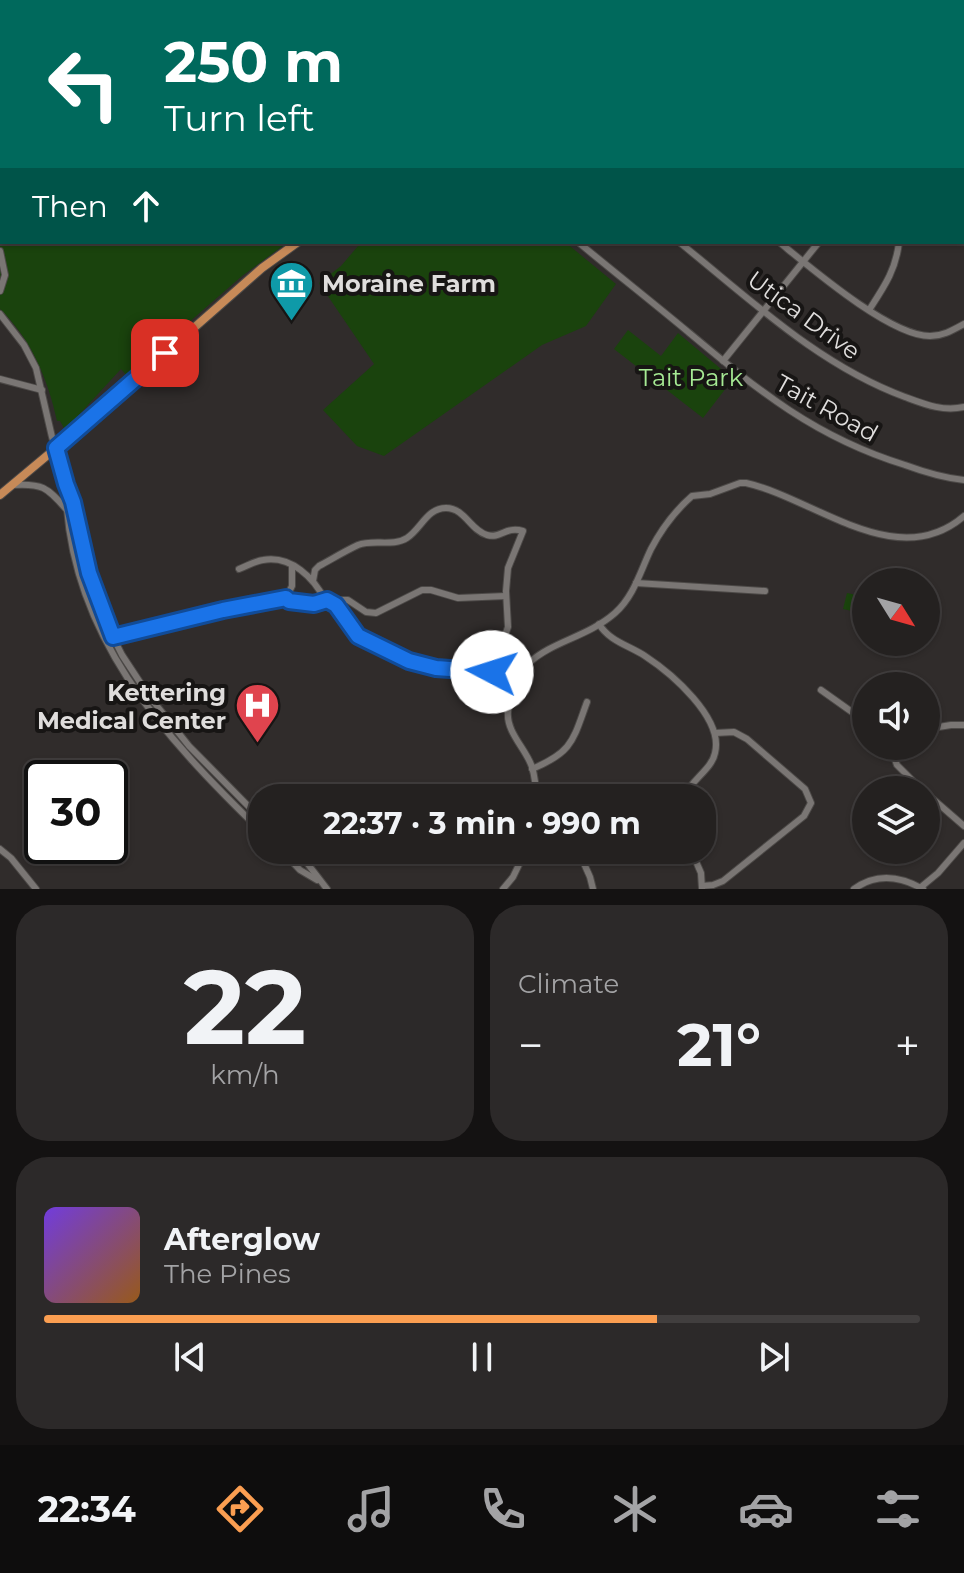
<!DOCTYPE html>
<html lang="en">
<head>
<meta charset="utf-8">
<style>
	body { margin:0; font-family:Montserrat,sans-serif; background:#2c2929; color:#f1f3f6; height:100vh; display:flex; flex-direction:column; font-size:30px; white-space:nowrap }
	* { box-sizing:border-box; margin:0 }
	p { font-size:26px; color:#a3a3a5 }
	.icon { flex:none; width:44px; height:44px; fill:none; stroke:currentColor; stroke-width:2; stroke-linecap:round; stroke-linejoin:round }
	.map { position:relative; height:889px; overflow:hidden }
	.panel { display:flex; flex-direction:column; gap:16px; padding:16px; background:#141212; flex:1 }
	.panel>* { flex:none }
	.top-card { position:absolute; left:0px; top:0px; width:964px; height:244px; box-shadow:0 2px 6px #0004,0 0 0 2px #413e3e; background:#00695c; color:#fff; overflow:hidden }
	.needle { width:52px; rotate:127deg }
	.tools { position:absolute; left:852px; top:568px; display:grid; gap:16px }
	.tools a { display:grid; place-items:center; width:88px; height:88px; border-radius:50%; background:#242120; box-shadow:0 2px 6px #0004,0 0 0 2px #413e3e; font-size:40px }
	.speed { position:absolute; left:24px; top:760px; display:flex; gap:16px; font-size:40px; font-weight:700; text-align:center }
	.speed>* { display:grid; place-content:center; width:104px; height:104px; border-radius:50%; background:#242120; box-shadow:0 2px 6px #0004,0 0 0 2px #413e3e; line-height:1 }
	.speed .limit { border:4px solid #111; border-radius:12px; background:#fff; color:#111 }
	.pin { position:absolute; display:grid; place-items:center; width:68px; height:68px; color:#fff; margin:-34px; border-radius:16px; box-shadow:0 4px 12px #0006 }
	.me { position:absolute; width:88px; margin:-44px; rotate:275deg; stroke-linejoin:round; filter:drop-shadow(0 0 6px #0008) }
	.turn { display:flex; align-items:center; gap:28px; height:168px; padding:0 32px; font-size:36px }
	.turn .icon { width:104px; height:104px; stroke-width:2.5 }
	.turn b { display:block; font-size:56px; line-height:68px }
	.then { display:flex; align-items:center; height:76px; padding:0 32px; background:#0003; gap:16px; font-size:30px }
	.big { font-size:60px; font-weight:700; line-height:1.1 }
	.panel .widget { flex:1; display:flex; flex-direction:column; justify-content:center; gap:12px; min-width:0; padding:0 28px; border-radius:32px; background:#2c2929 }
	.panel .dial { align-items:center; gap:0 }
	.dial b { font-size:104px; line-height:1 }
	.song { display:flex; align-items:center; gap:24px }
	.cover { width:96px; height:96px; border-radius:12px; background:linear-gradient(135deg,hsl(260 70% 55%),hsl(30 70% 35%)) }
	.played { height:8px; border-radius:4px; background:linear-gradient(90deg,#fb9e51 70%,#413e3e 70%) }
	.keys { display:flex; justify-content:space-around; direction:ltr }
	.heat { display:flex; justify-content:space-between; align-items:center; font-size:44px; direction:ltr }
	.panel .tiles { flex:1; display:grid; gap:16px; grid-template-columns:1fr 1fr }
	.widget:last-child { grid-column:span 2 }
	.trip { position:absolute; left:248px; top:784px; width:468px; height:80px; border-radius:32px; background:#242120; box-shadow:0 2px 6px #0004,0 0 0 2px #413e3e; font-weight:700; line-height:80px; text-align:center }
	.dock { display:flex; height:128px; justify-content:space-around; align-items:center; background:#0e0d0d; color:#a3a3a5 }
	.dock .icon { width:56px; height:56px }
	.dock .on { color:#fb9e51 }
	.dock b { font-size:36px; color:#f1f3f6 }
	.map>svg:first-child { display:block }
	.green { fill:#1a430d }
	.lines { fill:none; stroke-linecap:round; stroke-linejoin:round }
	.minor-casing { stroke:#4c4947; stroke-width:8 }
	.major-casing { stroke:#4c4947; stroke-width:10 }
	.minor { stroke:#7a7674; stroke-width:6 }
	.major { stroke:#c78a58; stroke-width:8 }
	.route-casing { stroke:#114b97; stroke-width:20 }
	.route { stroke:#1a73e8; stroke-width:14 }
	.labels { text-anchor:middle; dominant-baseline:central; stroke-width:8; stroke-linejoin:round; paint-order:stroke }
	.poi-label { font-size:24px; font-weight:bold; fill:#dfdddc; stroke:#171514; text-anchor:start }
	.street-label { font-size:24px; fill:#dfdddc; stroke:#171514 }
	.park-label { font-size:24px; fill:#a6ea94; stroke:#171514 }
</style>
</head>
<body>
<div class="map">
<svg width="964" height="889" viewBox="0 0 964 889">
	<rect width="100%" height="100%" fill="#302c2b"/>
	<g class="green">
		<path d="M0,0H307L309,2H2V242H288L242,276L132,372L127,376L121,369L65,430L60,421H57C48,379 31,339 0,309Z"/>
		<polygon points="358,242 565,242 616,284 586,326 542,345 384,456 357,446 323,410 374,364 319,283 341,266 358,246"/>
		<polygon points="628,330 661,356 678,333 733,379 703,418 614,349"/>
		<polygon points="847,593 866,597 866,614 843,609"/>
	</g>
	<g class="lines">
		<defs>
			<g id="minor">
				<polyline points="310,0 312,2"/>
				<polyline points="364,0 365,2"/>
				<polyline points="777,0 779,2"/>
				<polyline points="852,0 852,2"/>
				<polyline points="916,0 916,2"/>
				<polyline points="397,2 398,0"/>
				<polyline points="475,2 477,0"/>
				<polyline points="658,2 659,0"/>
				<polyline points="741,2 743,0"/>
				<polyline points="962,62 964,62"/>
				<polyline points="962,220 964,229"/>
				<path d="M578,242C614,272 651,301 687,331C758,390 814,437 905,465C924,472 944,478 964,480"/>
				<path d="M679,242C750,299 818,365 905,397C924,404 943,412 964,407"/>
				<path d="M779,242C811,268 890,336 930,336C943,336 953,330 964,324"/>
				<polyline points="0,251 5,275 0,291"/>
				<path d="M869,310C884,287 896,270 899,242"/>
				<polyline points="0,314 24,345 36,368 52,437 66,484 73,502 89,573 113,637 122,655 149,696 189,746 262,820"/>
				<polyline points="723,361 819,242"/>
				<polyline points="0,379 42,390"/>
				<path d="M12,485C42,483 47,487 66,509"/>
				<path d="M66,488C68,633 164,737 262,832"/>
				<path d="M239,569C247,566 255,561 263,560C291,555 314,578 325,600"/>
				<path d="M313,581L315,570L319,566C332,559 345,551 358,545C373,539 393,547 407,538C421,529 427,508 446,508C465,508 470,530 487,535C501,539 505,526 523,531L508,568L506,591L508,627L492,672"/>
				<polyline points="636,583 765,591"/>
				<path d="M286,598L289,601C301,603 314,606 325,600L334,603L340,600H348L366,612L376,613L422,590H431L458,598L506,596"/>
				<polyline points="334,603 358,636 409,661 436,668 492,672"/>
				<path d="M599,624C609,641 630,646 645,656C671,673 724,718 715,753C712,769 691,780 683,798"/>
				<polyline points="112,637 121,633 159,627 181,620 286,598 292,586 292,566"/>
				<polyline points="492,672 513,690"/>
				<polyline points="821,690 866,722"/>
				<polyline points="926,729 951,725 964,725"/>
				<polyline points="890,746 897,765 922,790"/>
				<path d="M532,769C573,752 573,740 587,702"/>
				<polyline points="926,793 964,826"/>
				<path d="M536,798C536,788 535,777 532,767C526,749 506,732 508,712C514,641 574,649 615,613C634,596 640,572 651,549C661,530 676,510 692,496L710,494L740,483H746C814,498 897,574 964,516"/>
				<polyline points="0,849 11,858 36,889"/>
				<polyline points="281,850 300,870 317,880"/>
				<polyline points="293,850 307,863 327,889"/>
				<polyline points="578,850 590,877 593,889"/>
				<polyline points="691,850 701,873 702,889"/>
				<polyline points="702,886 713,885 723,881 804,816 811,803 805,789 747,739 734,732 715,733"/>
				<polyline points="921,887 938,873 964,843"/>
				<polyline points="503,889 513,877 526,850"/>
				<path d="M854,889C876,873 900,876 923,889"/>
			</g>
			<g id="major">
				<polyline points="563,2 565,0"/>
				<polyline points="0,495 80,428 262,268 298,242"/>
			</g>
		</defs>
		<use href="#minor" class="minor-casing"/>
		<use href="#major" class="major-casing"/>
		<use href="#minor" class="minor"/>
		<use href="#major" class="major"/>
	</g>
	<g class="lines">
		<defs>
			<polyline id="route" points="165,353 56,448 66,484 73,502 89,573 113,637 223,610 286,598 289,601 314,604 327,600 336,605 358,636 409,661 436,668 492,672"/>
		</defs>
		<use href="#route" class="route-casing"/>
		<use href="#route" class="route"/>
	</g>
	<defs>
		<symbol id="museum-pin" viewBox="-11 -11 22 30"><path d="M0 17L-7.5 6A9.5 9.5 0 1 1 7.5 6Z" fill="#0f9aa8" stroke="#171514"/><path d="M0-6L6-3V-2H-6V-3ZM-5-1h2V3h-2ZM-1-1h2V3h-2ZM3-1h2V3H3ZM-6 4H6V6H-6Z" fill="#fff"/></symbol>
		<symbol id="hospital-pin" viewBox="-11 -11 22 30"><path d="M0 17L-7.5 6A9.5 9.5 0 1 1 7.5 6Z" fill="#e0444e" stroke="#171514"/><path d="M-5-5h3v3.5h4V-5h3V5h-3V1.5h-4V5h-3Z" fill="#fff"/></symbol>
	</defs>
	<g fill-rule="evenodd">
		<use href="#museum-pin" x="266" y="258" width="51" height="69"/>
		<use href="#hospital-pin" x="232" y="680" width="51" height="69"/>
	</g>
	<g class="labels">
		<g class="poi-label">
			<text x="322" y="283">Moraine Farm</text>
			<text x="226" y="692" text-anchor="end">Kettering<tspan x="226" dy="28">Medical Center</tspan></text>
		</g>
		<g class="street-label">
			<text transform="translate(804 315) rotate(36)">Utica Drive</text>
			<text transform="translate(827 408) rotate(29)">Tait Road</text>
		</g>
		<g class="park-label">
			<text x="691" y="377">Tait Park</text>
		</g>
	</g>
</svg>
<div class="tools">
<a><svg class="needle" viewBox="-14 -14 28 28"><path d="M0-13l5 13h-10z" fill="#e53935"/><path d="M0 13l5-13h-10z" fill="#a3a3a5"/></svg></a>
<a><svg class="icon" aria-label="sound" viewBox="0 0 24 24"><path d="M4 9h4l5-4v14l-5-4H4zM17 9q2 3 0 6"/></svg></a>
<a><svg class="icon" aria-label="layers" viewBox="0 0 24 24"><path d="M12 4l9 5-9 5-9-5zM3 14l9 5 9-5"/></svg></a>
</div>
<div class="speed"><div class="limit">30</div></div>
<div class="pin" style="left:165px;top:353px;background:#d93025"><svg class="icon" aria-label="arrive" viewBox="0 0 24 24"><path d="M6 21V4h12l-3 4 3 4H6"/></svg></div>
<svg class="me" style="left:492px;top:672px" viewBox="-20 -20 40 40"><circle r="19" fill="#fff"/><path d="M0-13L10 11 0 6-10 11z" fill="#1a73e8"/></svg>
<div class="trip">22:37 · 3 min · 990 m</div>
<div class="top-card">
<div class="turn"><svg class="icon" aria-label="left" viewBox="0 0 24 24"><path d="M17 20v-9H6M10 6l-5 5 5 5"/></svg><div><b>250 m</b>Turn left</div></div>
<div class="then">Then<svg class="icon" aria-label="ahead" viewBox="0 0 24 24"><path d="M12 20V5M6 11l6-6 6 6"/></svg></div>
</div>
</div>
<section class="panel">
<div class="tiles">
<div class="widget dial"><b>22</b><p>km/h</p></div>
<div class="widget"><p>Climate</p>
<div class="heat"><a>−</a><b class="big">21°</b><a>+</a></div>
</div>
<div class="widget">
<div class="song"><i class="cover"></i><div><b>Afterglow</b><p>The Pines</p></div></div>
<div class="played"></div>
<div class="keys"><svg class="icon" aria-label="previous" viewBox="0 0 24 24"><path d="M18 5L8 12l10 7zM5 5v14"/></svg><svg class="icon" aria-label="pause" viewBox="0 0 24 24"><path d="M8 5v14M16 5v14"/></svg><svg class="icon" aria-label="next" viewBox="0 0 24 24"><path d="M6 5l10 7-10 7zM19 5v14"/></svg></div>
</div>
</div>
</section>
<nav class="dock">
<b>22:34</b>
<svg class="icon on" aria-label="directions" viewBox="0 0 24 24"><path d="M12 3l9 9-9 9-9-9zM9 14v-3h6M13 9l2 2-2 2"/></svg>
<svg class="icon" aria-label="music" viewBox="0 0 24 24"><path d="M9 18V5l10-2v13"/><circle cx="6" cy="18" r="3"/><circle cx="16" cy="16" r="3"/></svg>
<svg class="icon" aria-label="phone" viewBox="0 0 24 24"><path d="M5 4h4l2 5-3 2q2 4 5 5l2-3 5 2v4C11 20 4 13 5 4z"/></svg>
<svg class="icon" aria-label="climate" viewBox="0 0 24 24"><path d="M12 3v18M4 7l16 10M4 17L20 7"/></svg>
<svg class="icon" aria-label="car" viewBox="0 0 24 24"><path d="M5 17H2v-5l4-1 3-4h7l3 4 3 1v5h-3M9 17h6M6 11h13"/><circle cx="7" cy="17" r="2"/><circle cx="17" cy="17" r="2"/></svg>
<svg class="icon" aria-label="filters" viewBox="0 0 24 24"><path d="M4 7h16M4 17h16"/><circle cx="9" cy="7" r="2"/><circle cx="15" cy="17" r="2"/></svg>
</nav>
</body>
</html>
